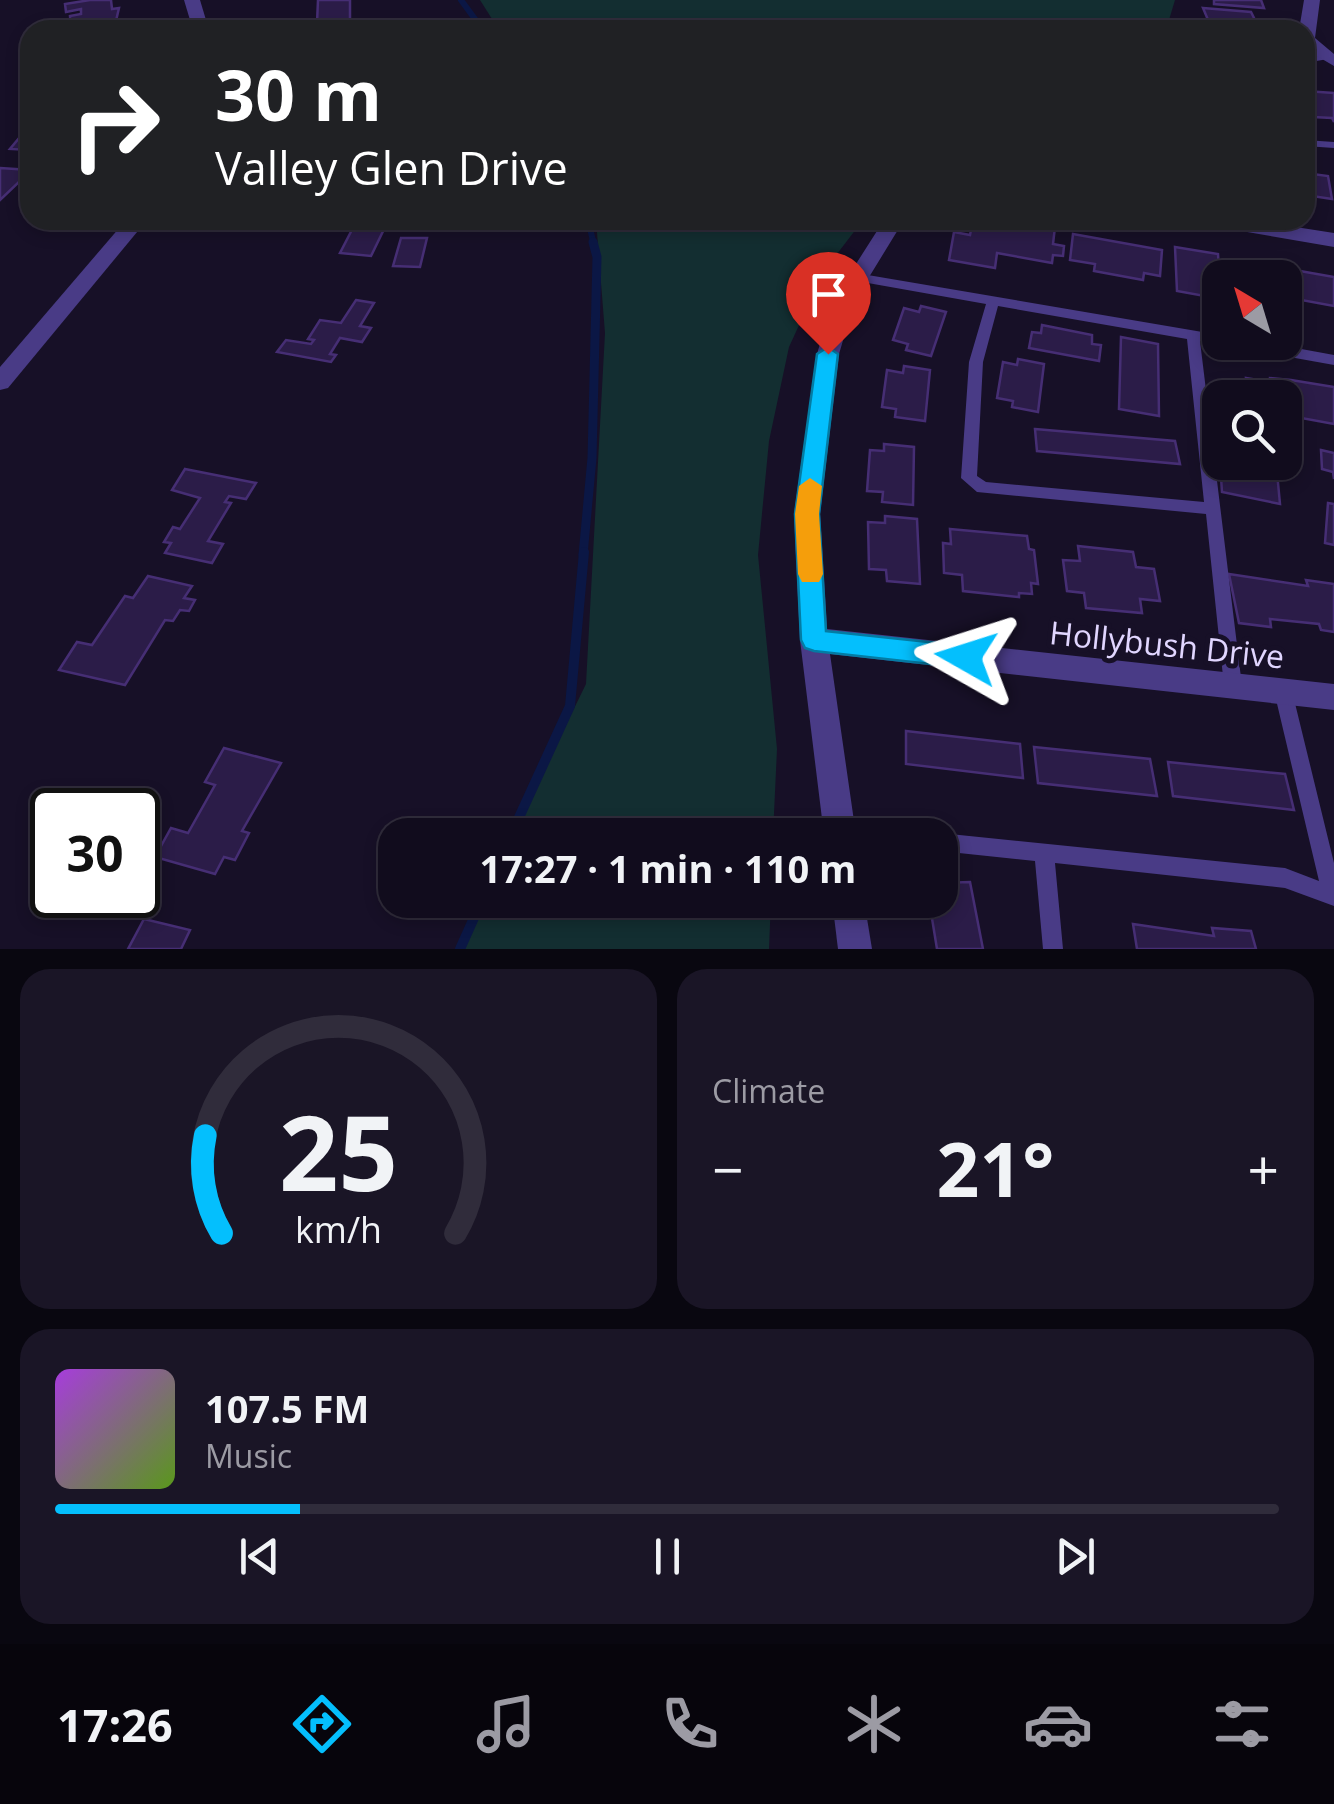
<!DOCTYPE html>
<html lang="en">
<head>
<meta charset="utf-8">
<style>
	body { margin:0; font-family:"Open Sans",sans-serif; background:#1a1526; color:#f1f3f6; height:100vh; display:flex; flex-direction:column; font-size:38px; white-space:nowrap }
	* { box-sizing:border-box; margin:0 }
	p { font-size:32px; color:#9c9ba4 }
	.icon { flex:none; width:55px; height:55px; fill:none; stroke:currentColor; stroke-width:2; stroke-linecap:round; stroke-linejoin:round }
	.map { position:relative; height:949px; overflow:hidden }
	.sheet { display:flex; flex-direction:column; gap:20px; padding:20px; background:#090710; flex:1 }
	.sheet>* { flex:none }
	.guide { position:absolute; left:20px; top:20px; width:1295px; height:210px; border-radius:30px; box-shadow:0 5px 15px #0003,0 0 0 2px #302c3b; background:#202124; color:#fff; overflow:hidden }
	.needle { width:65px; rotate:322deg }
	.fabs { position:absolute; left:1202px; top:260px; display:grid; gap:20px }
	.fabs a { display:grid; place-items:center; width:100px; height:100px; border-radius:20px; background:#110c1d; box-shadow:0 5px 15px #0003,0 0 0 2px #302c3b; font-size:50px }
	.speed { position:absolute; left:30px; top:788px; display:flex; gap:20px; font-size:50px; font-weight:700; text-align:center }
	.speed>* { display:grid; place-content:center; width:130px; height:130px; border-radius:50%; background:#110c1d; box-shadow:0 5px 15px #0003,0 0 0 2px #302c3b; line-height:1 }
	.speed .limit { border:5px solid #111; border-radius:15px; background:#fff; color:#111 }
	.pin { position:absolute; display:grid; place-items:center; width:85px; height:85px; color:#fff; margin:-102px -42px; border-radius:50% 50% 50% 0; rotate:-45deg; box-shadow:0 0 10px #0007 }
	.pin .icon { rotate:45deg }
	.me { position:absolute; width:110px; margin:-55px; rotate:276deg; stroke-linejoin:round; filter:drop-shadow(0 0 8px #0008) }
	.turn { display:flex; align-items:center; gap:35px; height:210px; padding:0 30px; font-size:45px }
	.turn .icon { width:130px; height:130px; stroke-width:2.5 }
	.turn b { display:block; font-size:70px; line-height:85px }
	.big { font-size:75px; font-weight:700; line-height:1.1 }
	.sheet .tile { flex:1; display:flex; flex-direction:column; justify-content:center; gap:15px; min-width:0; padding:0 35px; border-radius:30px; background:#1a1526 }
	.sheet .dial { align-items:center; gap:0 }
	.dial svg { height:260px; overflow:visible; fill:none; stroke:#302c3b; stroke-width:7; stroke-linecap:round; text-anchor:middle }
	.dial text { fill:#f1f3f6; stroke:none }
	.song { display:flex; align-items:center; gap:30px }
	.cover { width:120px; height:120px; border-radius:15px; background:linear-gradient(135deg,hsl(280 70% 55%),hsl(90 70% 35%)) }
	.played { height:10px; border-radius:5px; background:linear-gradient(90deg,#04bffd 20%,#302c3b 20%) }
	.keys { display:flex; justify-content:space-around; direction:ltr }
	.heat { display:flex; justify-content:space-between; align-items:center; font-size:55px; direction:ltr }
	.sheet .tiles { flex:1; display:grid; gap:20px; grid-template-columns:1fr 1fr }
	.tile:last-child { grid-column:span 2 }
	.trip { position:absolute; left:378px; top:818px; width:580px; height:100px; border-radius:30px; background:#110c1d; box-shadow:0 5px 15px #0003,0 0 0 2px #302c3b; font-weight:700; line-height:100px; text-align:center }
	.tabs { display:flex; height:160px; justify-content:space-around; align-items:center; background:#07050c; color:#9c9ba4 }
	.tabs .icon { width:70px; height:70px }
	.tabs .selected { color:#04bffd }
	.tabs b { font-size:45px; color:#f1f3f6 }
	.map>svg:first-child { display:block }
	.green { fill:#132e31 }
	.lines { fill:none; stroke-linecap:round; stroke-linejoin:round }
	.stream-far2 { stroke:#0b1745; stroke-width:6 }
	.stream-far1 { stroke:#0b1745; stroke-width:9 }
	.stream { stroke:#0b1745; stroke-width:10 }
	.building { fill:#2b1c48; stroke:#462e74; stroke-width:2.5 }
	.lane { fill:#493b86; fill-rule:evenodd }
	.street { fill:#493b86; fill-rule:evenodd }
	.route { fill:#04bffd; stroke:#037ca4; stroke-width:2.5 }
	.slow { fill:#f59e0b }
	.labels { text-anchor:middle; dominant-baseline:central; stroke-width:10; stroke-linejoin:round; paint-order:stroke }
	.street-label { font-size:32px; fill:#e1d6ff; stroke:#171027 }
</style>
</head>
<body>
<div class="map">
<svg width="1334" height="949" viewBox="0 0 1334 949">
	<rect width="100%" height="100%" fill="#171027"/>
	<g class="green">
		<polygon points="480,0 1175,0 1166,30 499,30"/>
		<polygon points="596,220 863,220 824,271 789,347 769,441 758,555 777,749 773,835 512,835 586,684 605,333"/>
		<polygon points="480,900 771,900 769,949 456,949"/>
	</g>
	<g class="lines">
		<g class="stream-far2">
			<polyline points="461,0 483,30"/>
			<polyline points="588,220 594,245"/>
		</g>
		<polyline class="stream-far1" points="583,555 592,458 597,257 593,242"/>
		<g class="stream">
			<polyline points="511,835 570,706 584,552"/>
			<polyline points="460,949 482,900"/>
		</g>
	</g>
	<g class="building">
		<polygon points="90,0 111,0 112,9 119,8 115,25 71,29 70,16 81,14 81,9 66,12 65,4"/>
		<polygon points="318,0 350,0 350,20 317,23"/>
		<polygon points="1214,0 1261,0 1264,8 1214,4"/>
		<polygon points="1203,8 1251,12 1260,30 1211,27"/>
		<polygon points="1305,91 1334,93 1334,122 1332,118 1313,117"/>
		<polygon points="30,125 30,150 10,149"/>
		<polygon points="0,168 30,170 30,179 23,178 0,200"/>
		<polygon points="1305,173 1328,176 1332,199 1305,195"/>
		<polygon points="357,220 387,223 371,256 340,253"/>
		<polygon points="973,220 1016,220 1055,227 1053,244 1064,246 1063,256 1053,255 1052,263 997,253 995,268 949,260 954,232 970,235"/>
		<polygon points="1073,234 1162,250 1160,276 1144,273 1143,280 1094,271 1095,264 1070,260"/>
		<polygon points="401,238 427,238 420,267 393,266"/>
		<polygon points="1175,247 1218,254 1219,270 1250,278 1220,278 1220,309 1217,308 1216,298 1177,291"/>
		<polygon points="1283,268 1334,277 1334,306 1285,297"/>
		<polygon points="356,300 374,303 360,326 371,328 362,342 340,338 330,354 336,355 331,362 277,352 286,340 311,344 314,340 308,339 320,320 341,323"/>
		<polygon points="921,306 946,312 931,356 906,350 908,344 893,340 904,308 919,312"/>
		<polygon points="1042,325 1092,335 1092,344 1101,345 1099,361 1029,348 1032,332 1041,333"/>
		<polygon points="1121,337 1158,344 1159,416 1119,409"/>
		<polygon points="1018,359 1044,364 1038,412 1012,407 1013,401 997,398 1003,362 1017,365"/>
		<polygon points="904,366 930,370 925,421 895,417 896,409 882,407 887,370 903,373"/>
		<polygon points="1246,378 1270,382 1270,378 1291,380 1334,387 1334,424 1285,415 1285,398 1248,398"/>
		<polygon points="1035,429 1175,441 1180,464 1037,451"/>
		<polygon points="884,444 914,447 913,505 882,502 883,492 867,491 870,450 884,451"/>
		<polygon points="1321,450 1334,453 1334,479 1333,472 1322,469"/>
		<polygon points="1220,462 1276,462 1280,504 1222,492"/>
		<polygon points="185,469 256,483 246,499 229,496 225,502 231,503 208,541 223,544 212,563 165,553 171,543 164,542 173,527 180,529 200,498 172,490"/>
		<polygon points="1328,503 1334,504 1334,545 1325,543"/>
		<polygon points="885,516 917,519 920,584 887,581 886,570 869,569 868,522 885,523"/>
		<polygon points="950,529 1027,536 1029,549 1034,550 1038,584 1031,583 1032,594 1019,593 1019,597 963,591 962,575 944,573 943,543 951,544"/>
		<polygon points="1078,546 1133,552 1136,567 1154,569 1160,601 1140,599 1142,613 1086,608 1084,593 1067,591 1063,560 1080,561"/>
		<polygon points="1229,574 1308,586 1306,580 1334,584 1334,632 1321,630 1319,624 1270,619 1271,627 1239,623"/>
		<polygon points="148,576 192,586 184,598 195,600 189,611 180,610 173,621 165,620 125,685 59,670 77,642 92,645 125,596 133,598"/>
		<polygon points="906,731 1020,744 1023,778 906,764"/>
		<polygon points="1034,747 1150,759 1157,796 1038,783"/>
		<polygon points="224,748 281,763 242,831 249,833 235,860 224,857 215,874 155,857 171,828 188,833 215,785 205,782"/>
		<polygon points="1168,762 1285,774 1294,810 1173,796"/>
		<polygon points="970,882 983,949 937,949 929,900 940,900 940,883"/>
		<polygon points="144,919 190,930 181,949 128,949"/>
		<polygon points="1133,924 1214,936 1212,928 1251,931 1256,949 1137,949"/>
	</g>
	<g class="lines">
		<g class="lane">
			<polygon points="1324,54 1328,55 1328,59 1305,63 1305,57"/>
			<polygon points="1305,140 1334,142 1334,148 1305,146"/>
			<path d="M856,273L1220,335V342L1225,343L1200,341L1242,686L1239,691L1233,694L1227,691L1224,686L1206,514L977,492L961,478L969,362L986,304L851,280L850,277L851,274ZM998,306L1187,339L1204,502L986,482L977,476L983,362Z"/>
			<polygon points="1228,342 1263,342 1334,355 1334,365 1234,347"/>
			<polygon points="1283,683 1289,686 1292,691 1334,863 1334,906 1285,888 1055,863 1063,949 1043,949 1035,861 940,851 940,835 934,835 940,833 1285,868 1319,881 1274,691 1277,686"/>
		</g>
		<g class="street">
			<polygon points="184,0 200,0 209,30 193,30"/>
			<polygon points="1304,0 1320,0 1315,38 1334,54 1334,66 1305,49 1305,30 1299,30"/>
			<polygon points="126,220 147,220 8,388 0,390 0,367"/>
			<polygon points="884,220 904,220 855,300 839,354 820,514 827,629 1334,684 1334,710 830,654 856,835 824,835 800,640 794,514 817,354 833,300"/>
			<polygon points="1202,220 1251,220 1334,233 1334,247 1212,226"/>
			<polygon points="832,900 864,900 872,949 838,949"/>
		</g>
	</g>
	<polygon class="route" points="828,347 838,354 819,514 826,631 966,646 976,649 979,657 976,665 966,668 814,651 805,648 801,640 795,514 817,354"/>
	<polygon class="slow" points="810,478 822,486 819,514 823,574 819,582 802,582 798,574 795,514 799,486"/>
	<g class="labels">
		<g class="street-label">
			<text transform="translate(1167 644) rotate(6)">Hollybush Drive</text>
		</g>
	</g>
</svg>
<div class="fabs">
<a><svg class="needle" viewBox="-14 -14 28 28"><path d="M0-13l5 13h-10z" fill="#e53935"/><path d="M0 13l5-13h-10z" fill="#9c9ba4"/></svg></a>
<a><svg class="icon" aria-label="search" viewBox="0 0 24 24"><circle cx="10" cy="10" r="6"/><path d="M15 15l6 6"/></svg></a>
</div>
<div class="speed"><div class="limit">30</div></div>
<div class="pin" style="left:828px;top:354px;background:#d93025"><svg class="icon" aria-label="arrive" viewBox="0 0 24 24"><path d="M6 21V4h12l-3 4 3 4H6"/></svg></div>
<svg class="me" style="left:966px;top:657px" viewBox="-20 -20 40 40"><path d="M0-17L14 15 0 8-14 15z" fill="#04bffd" stroke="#fff" stroke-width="4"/></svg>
<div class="trip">17:27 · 1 min · 110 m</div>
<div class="guide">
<div class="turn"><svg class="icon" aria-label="right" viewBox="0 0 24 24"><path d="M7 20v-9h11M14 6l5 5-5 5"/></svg><div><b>30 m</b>Valley Glen Drive</div></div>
</div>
</div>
<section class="sheet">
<div class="tiles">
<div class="tile dial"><svg viewBox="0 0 100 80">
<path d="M14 69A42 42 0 1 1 86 69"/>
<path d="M14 69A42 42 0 0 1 9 39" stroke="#04bffd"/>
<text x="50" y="56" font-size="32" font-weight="700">25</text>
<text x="50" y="72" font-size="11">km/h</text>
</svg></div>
<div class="tile"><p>Climate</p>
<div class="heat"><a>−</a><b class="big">21°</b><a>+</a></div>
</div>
<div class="tile">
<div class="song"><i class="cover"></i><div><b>107.5 FM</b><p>Music</p></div></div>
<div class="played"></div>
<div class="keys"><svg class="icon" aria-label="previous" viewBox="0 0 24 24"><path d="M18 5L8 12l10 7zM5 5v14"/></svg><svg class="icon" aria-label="pause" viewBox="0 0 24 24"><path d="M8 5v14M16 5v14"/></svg><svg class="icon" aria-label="next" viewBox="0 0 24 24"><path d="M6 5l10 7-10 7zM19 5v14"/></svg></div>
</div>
</div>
</section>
<nav class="tabs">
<b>17:26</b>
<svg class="icon selected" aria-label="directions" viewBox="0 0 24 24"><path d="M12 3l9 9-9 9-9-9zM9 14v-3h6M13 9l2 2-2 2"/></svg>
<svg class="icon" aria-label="music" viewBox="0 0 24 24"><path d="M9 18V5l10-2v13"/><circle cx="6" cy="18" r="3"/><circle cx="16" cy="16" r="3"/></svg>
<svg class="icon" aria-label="phone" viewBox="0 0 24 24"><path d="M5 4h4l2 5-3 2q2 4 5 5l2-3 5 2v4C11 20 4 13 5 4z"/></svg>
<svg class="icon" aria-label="climate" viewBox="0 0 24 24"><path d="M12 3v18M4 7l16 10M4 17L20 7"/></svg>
<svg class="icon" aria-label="car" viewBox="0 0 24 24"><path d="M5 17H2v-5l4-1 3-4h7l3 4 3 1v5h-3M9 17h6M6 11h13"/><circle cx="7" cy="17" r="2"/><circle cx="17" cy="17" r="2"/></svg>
<svg class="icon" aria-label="filters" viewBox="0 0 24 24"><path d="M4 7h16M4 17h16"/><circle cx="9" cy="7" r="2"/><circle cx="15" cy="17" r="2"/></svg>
</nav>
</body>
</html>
